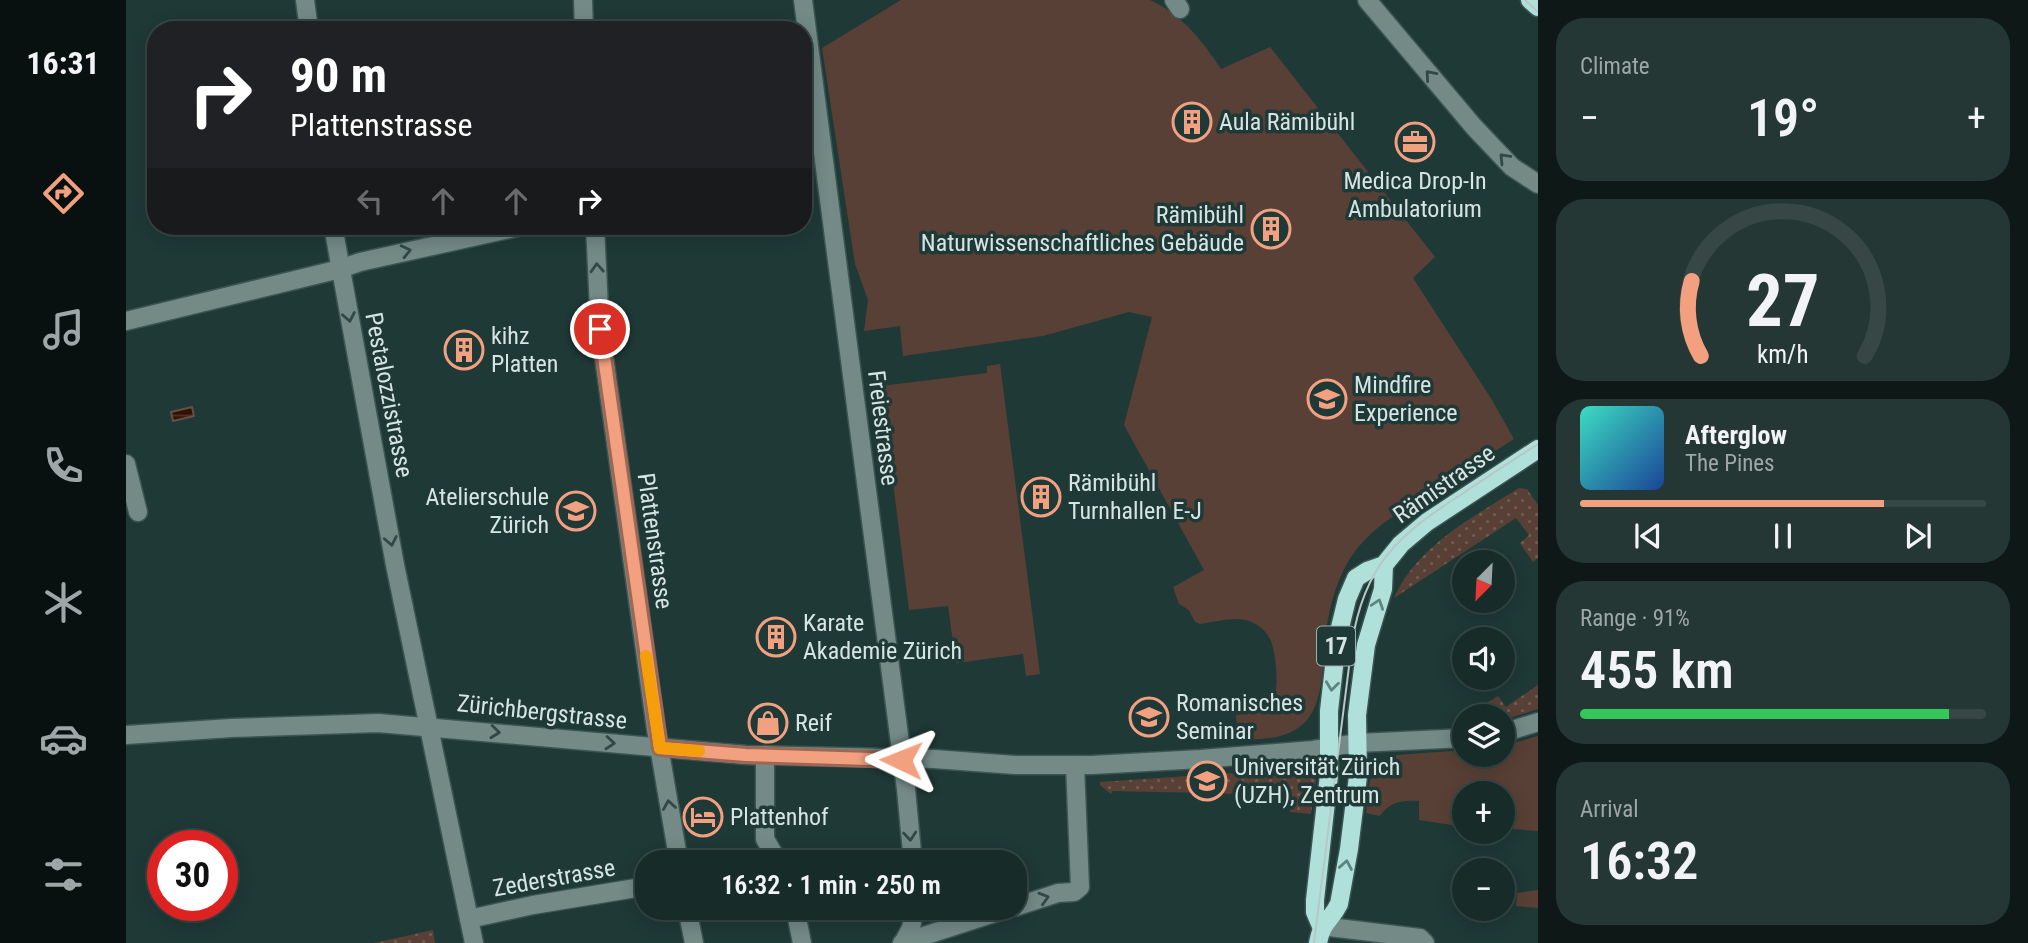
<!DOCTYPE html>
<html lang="en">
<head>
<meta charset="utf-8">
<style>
	body { margin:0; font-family:"Roboto Condensed",sans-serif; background:#243735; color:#f1f3f6; height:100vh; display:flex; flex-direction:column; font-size:26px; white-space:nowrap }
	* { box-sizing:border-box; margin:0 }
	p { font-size:23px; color:#9ea7a8 }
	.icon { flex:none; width:38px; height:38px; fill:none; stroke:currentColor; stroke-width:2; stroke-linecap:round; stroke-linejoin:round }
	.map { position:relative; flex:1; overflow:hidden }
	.sheet { display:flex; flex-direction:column; gap:18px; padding:18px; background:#0d1817; width:490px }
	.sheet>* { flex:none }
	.banner { position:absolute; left:21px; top:21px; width:665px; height:214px; border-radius:28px; box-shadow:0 4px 18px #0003,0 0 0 2px #364746; background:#202124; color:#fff; overflow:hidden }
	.needle { width:46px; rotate:204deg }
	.controls { position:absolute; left:1326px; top:550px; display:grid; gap:14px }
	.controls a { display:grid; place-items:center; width:63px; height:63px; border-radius:50%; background:#172b29; box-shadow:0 4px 18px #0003,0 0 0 2px #364746; font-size:35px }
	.speed { position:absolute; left:21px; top:830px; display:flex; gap:14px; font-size:35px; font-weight:700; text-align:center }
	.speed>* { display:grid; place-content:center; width:91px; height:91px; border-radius:50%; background:#172b29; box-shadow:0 4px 18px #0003,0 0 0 2px #364746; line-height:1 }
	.speed .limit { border:10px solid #d22; background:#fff; color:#111 }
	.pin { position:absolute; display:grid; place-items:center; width:60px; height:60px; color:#fff; margin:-30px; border:4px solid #fff; border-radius:50%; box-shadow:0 2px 7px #0007 }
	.me { position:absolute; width:77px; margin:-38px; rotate:272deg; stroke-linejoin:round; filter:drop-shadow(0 0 5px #0008) }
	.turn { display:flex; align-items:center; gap:24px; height:147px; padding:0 28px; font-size:32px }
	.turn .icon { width:91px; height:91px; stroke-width:2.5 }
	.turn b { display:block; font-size:49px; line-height:60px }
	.lanes { display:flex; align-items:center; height:66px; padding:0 28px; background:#0003; justify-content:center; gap:35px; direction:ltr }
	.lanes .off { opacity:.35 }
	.big { font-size:52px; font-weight:600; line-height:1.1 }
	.sheet .card { flex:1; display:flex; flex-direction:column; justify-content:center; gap:10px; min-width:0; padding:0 24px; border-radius:28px; background:#243735 }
	.sheet .dial { align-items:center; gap:0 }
	.dial svg { height:182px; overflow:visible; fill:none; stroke:#364746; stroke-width:7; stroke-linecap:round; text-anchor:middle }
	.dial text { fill:#f1f3f6; stroke:none }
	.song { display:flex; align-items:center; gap:21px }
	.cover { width:84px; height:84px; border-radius:10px; background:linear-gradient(135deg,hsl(170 70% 55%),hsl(220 70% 35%)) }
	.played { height:7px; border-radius:4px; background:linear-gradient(90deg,#f2a080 75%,#364746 75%) }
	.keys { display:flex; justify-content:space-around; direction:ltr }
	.heat { display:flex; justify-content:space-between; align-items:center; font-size:38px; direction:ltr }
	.charge { height:10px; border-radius:5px; background:linear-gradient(90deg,#34c759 91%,#364746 0) }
	.trip { position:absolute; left:509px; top:850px; width:392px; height:70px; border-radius:28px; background:#172b29; box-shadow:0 4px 18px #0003,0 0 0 2px #364746; font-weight:600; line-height:70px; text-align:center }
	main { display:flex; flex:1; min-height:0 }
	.tab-bar { display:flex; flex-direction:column; width:126px; justify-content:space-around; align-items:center; background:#091110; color:#9ea7a8 }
	.tab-bar .icon { width:49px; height:49px }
	.tab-bar .current { color:#f2a080 }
	.tab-bar b { font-size:32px; color:#f1f3f6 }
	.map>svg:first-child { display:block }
	.grass { fill:url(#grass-dots) }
	.green { fill:#594036 }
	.water { fill:url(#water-rules); stroke:#635147; stroke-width:2 }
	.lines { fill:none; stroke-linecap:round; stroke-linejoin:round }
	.minor-casing { stroke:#3c5553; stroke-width:21 }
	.major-casing { stroke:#3c5553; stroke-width:21 }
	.minor { stroke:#738a87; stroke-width:18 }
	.major { stroke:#b0e0da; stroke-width:18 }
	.tram { stroke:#b7c8c6; stroke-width:2 }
	.oneway { stroke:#304947 }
	.oneway2 { stroke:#608480 }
	.route-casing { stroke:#9d6853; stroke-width:18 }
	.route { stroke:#f2a080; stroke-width:12 }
	.slow { stroke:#f59e0b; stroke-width:12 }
	.labels { text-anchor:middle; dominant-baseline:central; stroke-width:7; stroke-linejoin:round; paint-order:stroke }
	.shield { fill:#1f3937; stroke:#9fb1af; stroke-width:2 }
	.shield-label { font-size:23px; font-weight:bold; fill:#d6e5e3 }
	.poi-label { font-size:24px; fill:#d6e5e3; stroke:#1f3937; text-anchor:start }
	.street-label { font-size:24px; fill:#d6e5e3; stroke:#1f3937 }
</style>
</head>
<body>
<main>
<nav class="tab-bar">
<b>16:31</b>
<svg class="icon current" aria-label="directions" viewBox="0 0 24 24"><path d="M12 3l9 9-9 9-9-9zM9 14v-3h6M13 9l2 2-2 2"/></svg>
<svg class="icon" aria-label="music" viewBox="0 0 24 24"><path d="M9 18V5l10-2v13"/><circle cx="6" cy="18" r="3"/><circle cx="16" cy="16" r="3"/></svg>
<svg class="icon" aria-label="phone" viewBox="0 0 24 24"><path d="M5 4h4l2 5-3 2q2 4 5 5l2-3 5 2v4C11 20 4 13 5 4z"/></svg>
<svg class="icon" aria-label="climate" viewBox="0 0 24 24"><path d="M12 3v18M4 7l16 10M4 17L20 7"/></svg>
<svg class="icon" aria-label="car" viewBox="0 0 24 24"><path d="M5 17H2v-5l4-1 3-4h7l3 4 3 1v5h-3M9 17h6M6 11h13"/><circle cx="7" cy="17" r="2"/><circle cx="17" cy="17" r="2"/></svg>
<svg class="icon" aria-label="filters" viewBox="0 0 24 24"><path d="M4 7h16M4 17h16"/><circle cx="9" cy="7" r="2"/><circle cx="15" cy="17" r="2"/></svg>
</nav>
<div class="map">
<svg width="1412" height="943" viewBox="0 0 1412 943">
	<defs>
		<pattern id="grass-dots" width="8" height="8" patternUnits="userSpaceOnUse" patternTransform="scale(1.75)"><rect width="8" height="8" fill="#594036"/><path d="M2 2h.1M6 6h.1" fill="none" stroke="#705b53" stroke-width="1.8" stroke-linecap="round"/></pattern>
		<pattern id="water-rules" width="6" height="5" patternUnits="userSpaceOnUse" patternTransform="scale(1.75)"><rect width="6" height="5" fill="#321104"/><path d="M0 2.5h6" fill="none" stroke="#4f3428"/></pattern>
	</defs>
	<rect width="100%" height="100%" fill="#1f3937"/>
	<g class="grass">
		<path d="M1393,488L1401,489L1412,505V558L1407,562L1394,543L1403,535L1390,518L1268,598C1291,546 1347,517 1393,488Z"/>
		<polygon points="1412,685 1412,709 1377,720 1377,716 1341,716 1372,696 1380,707"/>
		<polygon points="1178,768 1182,776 1190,780 1185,814 1164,812 1164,795 986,791 985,794 974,785 974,782"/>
		<polygon points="307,930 309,943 248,943"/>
	</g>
	<g class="green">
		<path d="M775,0H1024C1056,15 1076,40 1095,69L1144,47L1309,257L1287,278L1366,400L1388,439C1358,458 1328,477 1298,496C1276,511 1252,524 1235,544C1214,567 1204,602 1200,632C1195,663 1201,712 1169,730C1152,740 1131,739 1112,740L1110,715C1119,713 1134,713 1142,708C1156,699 1150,651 1144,639C1140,631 1132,624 1123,621C1109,616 1089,622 1074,624L1069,622L1063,610L1053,604L1047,587L1078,570L998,425L1026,317L1003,312L917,336L777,356L774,326L738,331L742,300L729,264L696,48Z"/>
		<polygon points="874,364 914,674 900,676 897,654 830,663 822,606 783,610 755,386 861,373 861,366"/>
		<path d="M1412,736V831L1387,829L1372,831H1377V793H1339V827L1293,820V801C1277,800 1264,801 1254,816L1240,813L1244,780L1271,755L1339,750V754H1377V746Z"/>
		<polygon points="1412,890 1412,908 1390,906 1391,893"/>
	</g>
	<polygon class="water" points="66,407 68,416 47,421 45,412"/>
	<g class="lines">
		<defs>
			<g id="minor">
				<polyline points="179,0 183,30"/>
				<polyline points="457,0 458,30"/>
				<polyline points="677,0 780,789 787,863"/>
				<polyline points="1048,0 1054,9"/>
				<polyline points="1241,0 1348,127 1386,167 1412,184"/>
				<polyline points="207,226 269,565 348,943"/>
				<polyline points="469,226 474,329 530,729 553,863"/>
				<polyline points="0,321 214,269 234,262 397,226"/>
				<polyline points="0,464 12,512"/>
				<polyline points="1377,733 1412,722"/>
				<polyline points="0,735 105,728 252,723 620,755 808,759 889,765 966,765 1075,759 1187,750 1232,743 1339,738"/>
				<polyline points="639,755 639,839 653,863"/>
				<polyline points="889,907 932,893 948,892 954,887 949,765"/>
				<polyline points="561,908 568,943"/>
				<polyline points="669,908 676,943"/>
				<polyline points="343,919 407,905 522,886"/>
				<polyline points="1195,926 1294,938 1299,943"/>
				<polyline points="776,943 884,908"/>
				<polyline points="777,943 785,928 789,908"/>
			</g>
			<g id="major">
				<polyline points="1404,0 1412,7"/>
				<polyline points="1195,926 1189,912 1189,900 1203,775 1203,711 1211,640 1221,599 1230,578 1241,571 1258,565 1275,544 1301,522 1412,449"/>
				<path d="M1192,943C1196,921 1204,922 1213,904L1223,849L1232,776L1231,715L1240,645L1257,589L1258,565"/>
			</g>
		</defs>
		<use href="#minor" class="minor-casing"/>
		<use href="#major" class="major-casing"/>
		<use href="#minor" class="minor"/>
		<use href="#major" class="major"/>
		<g class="tram">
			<polyline points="1399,0 1412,12"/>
			<path d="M1188,943L1226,643C1238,565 1272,535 1336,494C1361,477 1387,460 1412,444"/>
		</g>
	</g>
	<defs><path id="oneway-chevron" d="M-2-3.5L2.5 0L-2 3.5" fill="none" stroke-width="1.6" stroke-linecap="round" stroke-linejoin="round" transform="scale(1.75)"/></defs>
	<g class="oneway">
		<use href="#oneway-chevron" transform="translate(1304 75) rotate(-131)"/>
		<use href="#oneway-chevron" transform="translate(1378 158) rotate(-134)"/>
		<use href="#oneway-chevron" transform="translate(280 251) rotate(-13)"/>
		<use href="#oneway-chevron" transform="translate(471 268) rotate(-93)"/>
		<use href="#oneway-chevron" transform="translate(223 317) rotate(79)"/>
		<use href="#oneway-chevron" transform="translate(265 541) rotate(79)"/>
		<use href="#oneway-chevron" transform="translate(369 732) rotate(6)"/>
		<use href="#oneway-chevron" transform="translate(484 743) rotate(5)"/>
		<use href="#oneway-chevron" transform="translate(543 805) rotate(-99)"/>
		<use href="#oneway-chevron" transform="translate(784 836) rotate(85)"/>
		<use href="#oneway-chevron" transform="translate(918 898) rotate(-17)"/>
	</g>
	<g class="oneway2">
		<use href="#oneway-chevron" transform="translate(1252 604) rotate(-71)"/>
		<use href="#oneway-chevron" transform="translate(1206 686) rotate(97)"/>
		<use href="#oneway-chevron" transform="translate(1220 865) rotate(-80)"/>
	</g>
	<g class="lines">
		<defs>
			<polyline id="route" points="474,329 534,748 620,755 775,760"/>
		</defs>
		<use href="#route" class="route-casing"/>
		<use href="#route" class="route"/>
		<polyline class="slow" points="520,656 534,748 573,751"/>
	</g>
	<defs>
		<symbol id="building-ring" viewBox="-11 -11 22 22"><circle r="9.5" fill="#1f3937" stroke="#f2a080" stroke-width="1.5"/><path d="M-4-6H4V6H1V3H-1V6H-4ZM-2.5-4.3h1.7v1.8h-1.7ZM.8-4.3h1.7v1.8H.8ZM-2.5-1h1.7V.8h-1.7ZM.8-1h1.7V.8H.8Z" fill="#f2a080"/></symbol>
		<symbol id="office-ring" viewBox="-11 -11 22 22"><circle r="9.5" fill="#1f3937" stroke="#f2a080" stroke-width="1.5"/><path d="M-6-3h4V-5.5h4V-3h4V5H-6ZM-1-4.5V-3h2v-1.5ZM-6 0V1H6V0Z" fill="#f2a080"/></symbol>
		<symbol id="university-ring" viewBox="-11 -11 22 22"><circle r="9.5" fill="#1f3937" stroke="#f2a080" stroke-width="1.5"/><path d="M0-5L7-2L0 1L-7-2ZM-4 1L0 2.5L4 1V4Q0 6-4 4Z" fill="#f2a080"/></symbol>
		<symbol id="school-ring" viewBox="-11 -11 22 22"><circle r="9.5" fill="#1f3937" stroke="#f2a080" stroke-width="1.5"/><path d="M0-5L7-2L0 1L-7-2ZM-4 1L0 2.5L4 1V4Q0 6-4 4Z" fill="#f2a080"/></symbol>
		<symbol id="shop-ring" viewBox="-11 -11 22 22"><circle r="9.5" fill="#1f3937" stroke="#f2a080" stroke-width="1.5"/><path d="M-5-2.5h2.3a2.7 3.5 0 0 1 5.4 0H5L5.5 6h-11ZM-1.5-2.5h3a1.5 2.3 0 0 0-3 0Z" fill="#f2a080"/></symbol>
		<symbol id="hotel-ring" viewBox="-11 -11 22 22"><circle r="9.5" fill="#1f3937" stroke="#f2a080" stroke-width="1.5"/><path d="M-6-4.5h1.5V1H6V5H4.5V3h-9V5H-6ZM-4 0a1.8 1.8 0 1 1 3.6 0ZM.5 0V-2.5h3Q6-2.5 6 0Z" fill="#f2a080"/></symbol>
	</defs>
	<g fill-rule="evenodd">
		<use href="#building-ring" x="1044" y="100" width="44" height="44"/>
		<use href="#office-ring" x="1267" y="120" width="44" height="44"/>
		<use href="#building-ring" x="1123" y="207" width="44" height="44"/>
		<use href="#building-ring" x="316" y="328" width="44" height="44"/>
		<use href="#university-ring" x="1179" y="377" width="44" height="44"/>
		<use href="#building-ring" x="893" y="475" width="44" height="44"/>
		<use href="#school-ring" x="428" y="489" width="44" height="44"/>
		<use href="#building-ring" x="628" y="615" width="44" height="44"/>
		<use href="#university-ring" x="1001" y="695" width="44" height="44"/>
		<use href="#shop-ring" x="620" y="701" width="44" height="44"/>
		<use href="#university-ring" x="1059" y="759" width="44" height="44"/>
		<use href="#hotel-ring" x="555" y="795" width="44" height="44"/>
	</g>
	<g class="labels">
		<rect class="shield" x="1191" y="626.5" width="38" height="39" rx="5"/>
		<g class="shield-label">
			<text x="1210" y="646">17</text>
		</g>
		<g class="poi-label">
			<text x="1093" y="122">Aula Rämibühl</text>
			<text x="1289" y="181" text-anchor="middle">Medica Drop-In<tspan x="1289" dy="28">Ambulatorium</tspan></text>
			<text x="1118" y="215" text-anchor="end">Rämibühl<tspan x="1118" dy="28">Naturwissenschaftliches Gebäude</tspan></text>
			<text x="365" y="336">kihz<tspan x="365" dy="28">Platten</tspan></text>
			<text x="1228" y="385">Mindfire<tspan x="1228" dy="28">Experience</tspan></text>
			<text x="942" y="483">Rämibühl<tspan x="942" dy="28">Turnhallen E-J</tspan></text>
			<text x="423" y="497" text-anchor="end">Atelierschule<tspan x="423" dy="28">Zürich</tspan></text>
			<text x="677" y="623">Karate<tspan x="677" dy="28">Akademie Zürich</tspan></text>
			<text x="1050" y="703">Romanisches<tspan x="1050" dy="28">Seminar</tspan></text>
			<text x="669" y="723">Reif</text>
			<text x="1108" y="767">Universität Zürich<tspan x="1108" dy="28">(UZH), Zentrum</tspan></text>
			<text x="604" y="817">Plattenhof</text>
		</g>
		<g class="street-label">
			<text transform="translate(263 395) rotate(79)">Pestalozzistrasse</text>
			<text transform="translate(757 428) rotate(83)">Freiestrasse</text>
			<text transform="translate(1318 484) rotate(-35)">Rämistrasse</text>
			<text transform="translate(529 541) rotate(82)">Plattenstrasse</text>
			<text transform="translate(416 712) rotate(6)">Zürichbergstrasse</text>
			<text transform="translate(428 878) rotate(-10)">Zederstrasse</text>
		</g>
	</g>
</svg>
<div class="controls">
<a><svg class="needle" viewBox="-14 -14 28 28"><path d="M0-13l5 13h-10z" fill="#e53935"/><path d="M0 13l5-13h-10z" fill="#9ea7a8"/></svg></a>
<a><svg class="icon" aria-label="sound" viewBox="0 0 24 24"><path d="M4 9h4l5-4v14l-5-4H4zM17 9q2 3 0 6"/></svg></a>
<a><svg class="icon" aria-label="layers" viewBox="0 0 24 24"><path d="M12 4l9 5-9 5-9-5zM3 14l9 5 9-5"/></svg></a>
<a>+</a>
<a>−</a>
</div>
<div class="speed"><div class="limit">30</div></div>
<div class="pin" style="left:474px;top:329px;background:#d93025"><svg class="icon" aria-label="arrive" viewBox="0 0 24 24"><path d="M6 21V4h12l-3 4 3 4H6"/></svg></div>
<svg class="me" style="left:775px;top:760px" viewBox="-20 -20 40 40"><path d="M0-17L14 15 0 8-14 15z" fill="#f2a080" stroke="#fff" stroke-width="4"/></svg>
<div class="trip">16:32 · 1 min · 250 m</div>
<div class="banner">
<div class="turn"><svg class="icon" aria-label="right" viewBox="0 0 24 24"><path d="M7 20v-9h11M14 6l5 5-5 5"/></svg><div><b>90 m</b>Plattenstrasse</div></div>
<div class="lanes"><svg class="icon off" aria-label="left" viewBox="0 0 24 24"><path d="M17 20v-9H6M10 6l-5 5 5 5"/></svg><svg class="icon off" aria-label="ahead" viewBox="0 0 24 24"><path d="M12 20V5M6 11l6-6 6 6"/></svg><svg class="icon off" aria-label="ahead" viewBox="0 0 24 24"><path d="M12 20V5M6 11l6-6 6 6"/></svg><svg class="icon" aria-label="right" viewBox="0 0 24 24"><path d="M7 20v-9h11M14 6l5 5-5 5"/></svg></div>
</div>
</div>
<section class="sheet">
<div class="card"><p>Climate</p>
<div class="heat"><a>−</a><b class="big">19°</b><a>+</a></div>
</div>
<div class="card dial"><svg viewBox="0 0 100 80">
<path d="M14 69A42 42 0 1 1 86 69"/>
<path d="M14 69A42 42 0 0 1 10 36" stroke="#f2a080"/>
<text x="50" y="56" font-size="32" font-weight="700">27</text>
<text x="50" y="72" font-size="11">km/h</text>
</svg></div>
<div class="card">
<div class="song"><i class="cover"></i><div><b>Afterglow</b><p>The Pines</p></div></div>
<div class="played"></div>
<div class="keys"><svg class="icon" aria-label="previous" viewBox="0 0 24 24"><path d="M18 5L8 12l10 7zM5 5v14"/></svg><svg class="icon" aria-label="pause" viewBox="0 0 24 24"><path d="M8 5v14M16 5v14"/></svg><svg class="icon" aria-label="next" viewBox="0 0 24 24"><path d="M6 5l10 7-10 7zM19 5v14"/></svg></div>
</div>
<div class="card"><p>Range · 91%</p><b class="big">455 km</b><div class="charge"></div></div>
<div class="card"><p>Arrival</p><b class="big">16:32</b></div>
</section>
</main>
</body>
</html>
